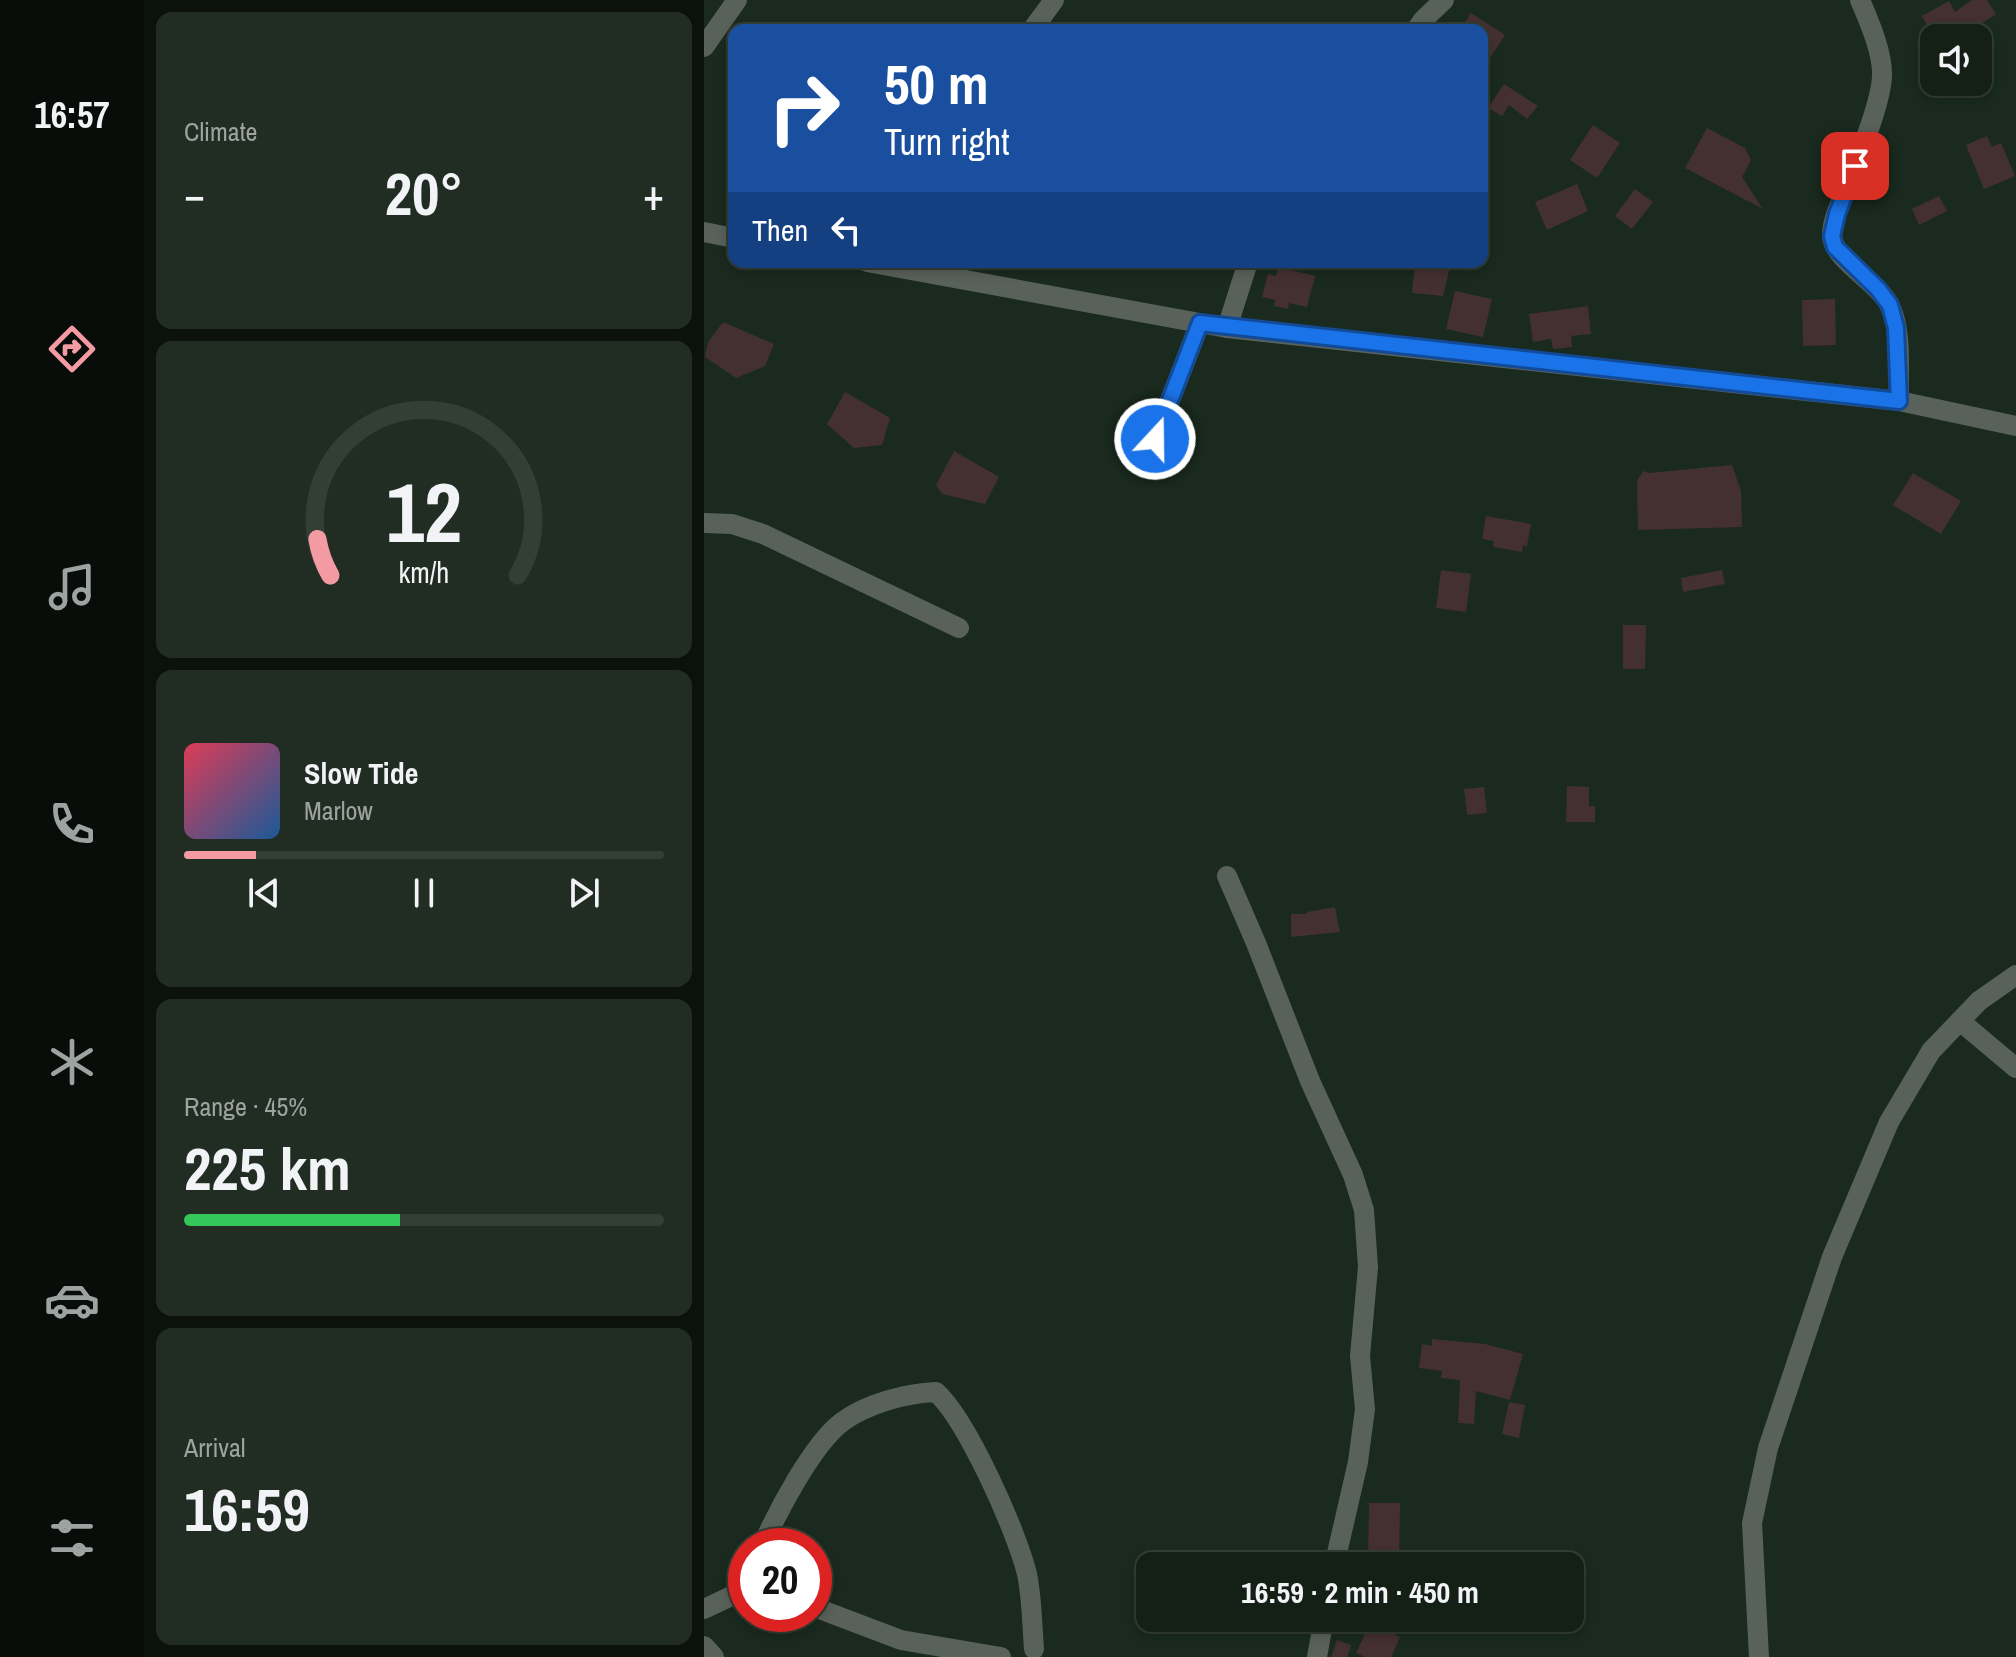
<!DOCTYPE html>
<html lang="en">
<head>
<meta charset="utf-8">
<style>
	body { margin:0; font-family:"Archivo Narrow",sans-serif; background:#212d23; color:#f1f3f6; height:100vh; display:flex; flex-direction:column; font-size:30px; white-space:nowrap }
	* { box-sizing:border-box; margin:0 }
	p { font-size:26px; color:#9da3a1 }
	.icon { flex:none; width:44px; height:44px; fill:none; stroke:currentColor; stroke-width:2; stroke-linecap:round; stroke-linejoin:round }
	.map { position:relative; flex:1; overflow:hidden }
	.sheet { display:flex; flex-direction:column; gap:12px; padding:12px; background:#0b120c; width:560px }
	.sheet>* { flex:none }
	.top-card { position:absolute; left:24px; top:24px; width:760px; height:244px; border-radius:16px; box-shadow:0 4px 12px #0003,0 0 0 2px #333e35; background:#1a4fa0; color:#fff; overflow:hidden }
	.controls { position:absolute; left:1216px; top:24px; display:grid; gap:16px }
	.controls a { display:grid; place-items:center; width:72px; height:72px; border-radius:16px; background:#142016; box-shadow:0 4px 12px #0003,0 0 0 2px #333e35; font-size:40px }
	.speed { position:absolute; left:24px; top:1528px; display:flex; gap:16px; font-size:40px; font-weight:700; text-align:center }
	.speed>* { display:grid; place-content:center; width:104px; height:104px; border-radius:50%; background:#142016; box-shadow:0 4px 12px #0003,0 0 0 2px #333e35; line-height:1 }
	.speed .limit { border:12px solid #d22; background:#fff; color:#111 }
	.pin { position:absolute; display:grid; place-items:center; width:68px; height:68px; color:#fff; margin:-34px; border-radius:16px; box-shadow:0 4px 12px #0006 }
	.me { position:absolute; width:88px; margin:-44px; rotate:21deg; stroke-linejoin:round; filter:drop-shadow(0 0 6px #0008) }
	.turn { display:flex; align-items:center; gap:28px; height:168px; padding:0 24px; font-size:36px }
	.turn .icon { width:104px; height:104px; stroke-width:2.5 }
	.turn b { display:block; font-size:56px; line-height:68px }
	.then { display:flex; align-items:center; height:76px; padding:0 24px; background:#0003; gap:16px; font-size:30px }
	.big { font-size:60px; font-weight:700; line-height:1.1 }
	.sheet .card { flex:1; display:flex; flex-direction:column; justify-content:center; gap:12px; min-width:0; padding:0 28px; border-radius:16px; background:#212d23 }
	.sheet .dial { align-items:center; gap:0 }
	.dial svg { height:208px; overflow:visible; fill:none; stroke:#333e35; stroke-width:7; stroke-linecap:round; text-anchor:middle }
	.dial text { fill:#f1f3f6; stroke:none }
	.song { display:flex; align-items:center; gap:24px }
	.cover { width:96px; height:96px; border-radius:12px; background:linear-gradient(135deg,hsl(350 70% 55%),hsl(210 70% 35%)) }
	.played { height:8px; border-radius:4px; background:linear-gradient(90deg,#f49aa2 15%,#333e35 15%) }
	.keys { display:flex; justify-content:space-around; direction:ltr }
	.heat { display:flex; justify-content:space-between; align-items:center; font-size:44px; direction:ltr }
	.charge { height:12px; border-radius:6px; background:linear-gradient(90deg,#34c759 45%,#333e35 0) }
	.trip { position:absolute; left:432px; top:1552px; width:448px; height:80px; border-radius:16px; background:#142016; box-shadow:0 4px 12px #0003,0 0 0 2px #333e35; font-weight:700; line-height:80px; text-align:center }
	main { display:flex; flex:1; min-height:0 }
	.tab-bar { display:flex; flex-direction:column; width:144px; justify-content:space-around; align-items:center; background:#080d09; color:#9da3a1 }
	.tab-bar .icon { width:56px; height:56px }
	.tab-bar .on { color:#f49aa2 }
	.tab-bar b { font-size:36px; color:#f1f3f6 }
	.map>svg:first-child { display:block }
	.building { fill:#443031 }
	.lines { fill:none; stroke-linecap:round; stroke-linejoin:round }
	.minor { stroke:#59615b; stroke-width:20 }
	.route-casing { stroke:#114b97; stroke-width:20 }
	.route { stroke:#1a73e8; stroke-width:14 }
</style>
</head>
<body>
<main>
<nav class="tab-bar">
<b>16:57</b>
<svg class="icon on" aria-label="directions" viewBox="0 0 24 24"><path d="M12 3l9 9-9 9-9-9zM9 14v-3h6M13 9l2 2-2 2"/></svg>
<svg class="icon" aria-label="music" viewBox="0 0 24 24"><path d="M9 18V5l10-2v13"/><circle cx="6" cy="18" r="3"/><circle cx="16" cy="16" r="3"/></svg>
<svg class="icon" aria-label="phone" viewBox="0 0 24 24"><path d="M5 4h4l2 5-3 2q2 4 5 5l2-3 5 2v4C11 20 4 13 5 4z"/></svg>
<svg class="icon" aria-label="climate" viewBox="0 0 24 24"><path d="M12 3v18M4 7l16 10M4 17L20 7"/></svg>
<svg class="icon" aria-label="car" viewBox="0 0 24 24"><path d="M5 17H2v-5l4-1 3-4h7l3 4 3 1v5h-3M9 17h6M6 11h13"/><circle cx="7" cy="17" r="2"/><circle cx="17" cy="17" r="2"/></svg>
<svg class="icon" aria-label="filters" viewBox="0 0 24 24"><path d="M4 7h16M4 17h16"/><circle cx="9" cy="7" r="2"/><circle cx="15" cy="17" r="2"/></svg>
</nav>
<section class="sheet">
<div class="card"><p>Climate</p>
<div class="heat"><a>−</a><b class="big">20°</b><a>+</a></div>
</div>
<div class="card dial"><svg viewBox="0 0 100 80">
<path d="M14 69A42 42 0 1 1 86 69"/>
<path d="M14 69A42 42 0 0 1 9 55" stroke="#f49aa2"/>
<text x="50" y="56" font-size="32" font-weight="700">12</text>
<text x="50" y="72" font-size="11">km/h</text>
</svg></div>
<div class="card">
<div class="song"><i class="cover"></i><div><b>Slow Tide</b><p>Marlow</p></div></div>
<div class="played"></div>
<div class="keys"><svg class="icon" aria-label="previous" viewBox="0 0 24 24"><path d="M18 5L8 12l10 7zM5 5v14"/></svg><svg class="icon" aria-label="pause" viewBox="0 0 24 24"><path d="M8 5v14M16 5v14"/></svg><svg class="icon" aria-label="next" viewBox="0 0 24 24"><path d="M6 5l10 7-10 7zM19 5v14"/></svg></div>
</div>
<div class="card"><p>Range · 45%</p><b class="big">225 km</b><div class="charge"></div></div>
<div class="card"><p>Arrival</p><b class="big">16:59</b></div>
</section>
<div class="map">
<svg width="1312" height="1657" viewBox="0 0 1312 1657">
	<rect width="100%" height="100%" fill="#1a2a1e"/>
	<g class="building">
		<polygon points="1268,0 1283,0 1292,14 1261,35 1257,28 1238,38 1230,38 1218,16 1245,1 1251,12"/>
		<polygon points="767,13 801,35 778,70 778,30 756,30"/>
		<polygon points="800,84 834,106 823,119 805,105 798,116 784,108"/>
		<polygon points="889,125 916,143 893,178 866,160"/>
		<polygon points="1003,128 1041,148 1047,160 1038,177 1059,209 981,168"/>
		<polygon points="1283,136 1288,147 1297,143 1311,176 1280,189 1262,145"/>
		<polygon points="873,184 884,211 843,230 831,202"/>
		<polygon points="931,189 949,202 928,229 911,216"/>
		<polygon points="1235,196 1243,211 1215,225 1208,209"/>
		<polygon points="711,262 747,262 739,296 708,293"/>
		<polygon points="574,267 611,276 603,307 585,303 584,309 570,306 571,300 558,297 564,274 572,276"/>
		<polygon points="751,291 788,299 779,337 742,329"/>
		<polygon points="1131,299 1132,345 1099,346 1098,300"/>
		<polygon points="884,306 887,334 867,336 868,347 849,349 847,339 829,342 825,314"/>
		<polygon points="19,322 70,344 61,366 32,378 1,357 4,342"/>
		<polygon points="141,392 186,418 178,445 150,448 123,424"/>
		<polygon points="250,451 295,477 281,504 238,494 232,485"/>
		<polygon points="1028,465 1037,491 1038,527 934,530 933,481 939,471 945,473"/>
		<polygon points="1209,473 1257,501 1237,534 1189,505"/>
		<polygon points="782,516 827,524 823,546 819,545 818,552 789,547 790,541 778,539"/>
		<polygon points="737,570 767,574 762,612 732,608"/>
		<polygon points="1018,570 1021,584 979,592 977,578"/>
		<polygon points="919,625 942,625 941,669 919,669"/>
		<polygon points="863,786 885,787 885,806 891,806 891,822 862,822"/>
		<polygon points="780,787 783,813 763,815 760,789"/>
		<polygon points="631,907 636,932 587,937 587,914 603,914 603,912"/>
		<polygon points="728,1339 781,1344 819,1354 806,1400 772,1391 770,1424 754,1423 756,1380 737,1378 738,1371 715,1368 718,1344 728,1346"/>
		<polygon points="805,1402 821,1405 815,1438 798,1434"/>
		<polygon points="665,1503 696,1503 695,1563 664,1563"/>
		<polygon points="666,1623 696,1637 687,1657 661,1657 652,1653"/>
		<polygon points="633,1640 647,1645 643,1657 627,1657"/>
	</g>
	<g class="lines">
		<g class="minor">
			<path d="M1156,0C1165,21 1179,53 1178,76C1177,103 1155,156 1145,182C1139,198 1129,216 1128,234C1127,259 1173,281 1185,304C1199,331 1194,371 1195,401"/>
			<polyline points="328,30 350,0"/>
			<polyline points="712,30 719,20 740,0"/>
			<polyline points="0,47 33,0"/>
			<polyline points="0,232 30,238"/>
			<polyline points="163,262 523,328 1195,401 1312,426"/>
			<polyline points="523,328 544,262"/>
			<polyline points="451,439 496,323"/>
			<polyline points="0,523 28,524 59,534 255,628"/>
			<polyline points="523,876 552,943 606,1081 649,1175 660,1210 664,1267 656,1356 661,1409 654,1462 630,1566"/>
			<polyline points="1256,1021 1312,1068"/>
			<path d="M58,1546C74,1511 108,1445 138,1422C162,1404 202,1393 232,1392C263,1420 313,1532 323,1574C328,1598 328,1624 330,1649"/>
			<polyline points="110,1607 197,1640 297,1657"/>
			<polyline points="0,1609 42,1589"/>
			<polyline points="0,1646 10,1657"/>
			<polyline points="613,1657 620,1618"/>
			<polyline points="1055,1657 1048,1523 1064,1448 1128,1257 1185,1122 1227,1051 1275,1001 1312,975"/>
		</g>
	</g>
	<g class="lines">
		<defs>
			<polyline id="route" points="451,439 496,323 1195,401 1192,328 1186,305 1174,289 1131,247 1128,236 1133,214 1151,166"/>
		</defs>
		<use href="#route" class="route-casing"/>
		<use href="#route" class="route"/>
	</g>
</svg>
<div class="controls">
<a><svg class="icon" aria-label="sound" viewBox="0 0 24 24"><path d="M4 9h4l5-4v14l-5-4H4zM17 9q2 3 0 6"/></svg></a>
</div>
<div class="speed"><div class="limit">20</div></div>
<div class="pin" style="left:1151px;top:166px;background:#d93025"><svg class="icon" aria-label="arrive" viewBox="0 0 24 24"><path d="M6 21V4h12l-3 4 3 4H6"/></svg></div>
<svg class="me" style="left:451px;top:439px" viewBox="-20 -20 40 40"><circle r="17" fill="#1a73e8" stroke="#fff" stroke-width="3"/><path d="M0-11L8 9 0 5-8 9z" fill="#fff"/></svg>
<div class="trip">16:59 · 2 min · 450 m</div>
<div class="top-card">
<div class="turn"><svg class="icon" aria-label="right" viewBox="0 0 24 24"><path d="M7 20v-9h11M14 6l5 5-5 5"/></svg><div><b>50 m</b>Turn right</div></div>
<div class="then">Then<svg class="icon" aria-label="left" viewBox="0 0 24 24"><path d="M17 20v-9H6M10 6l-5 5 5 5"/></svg></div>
</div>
</div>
</main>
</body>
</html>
